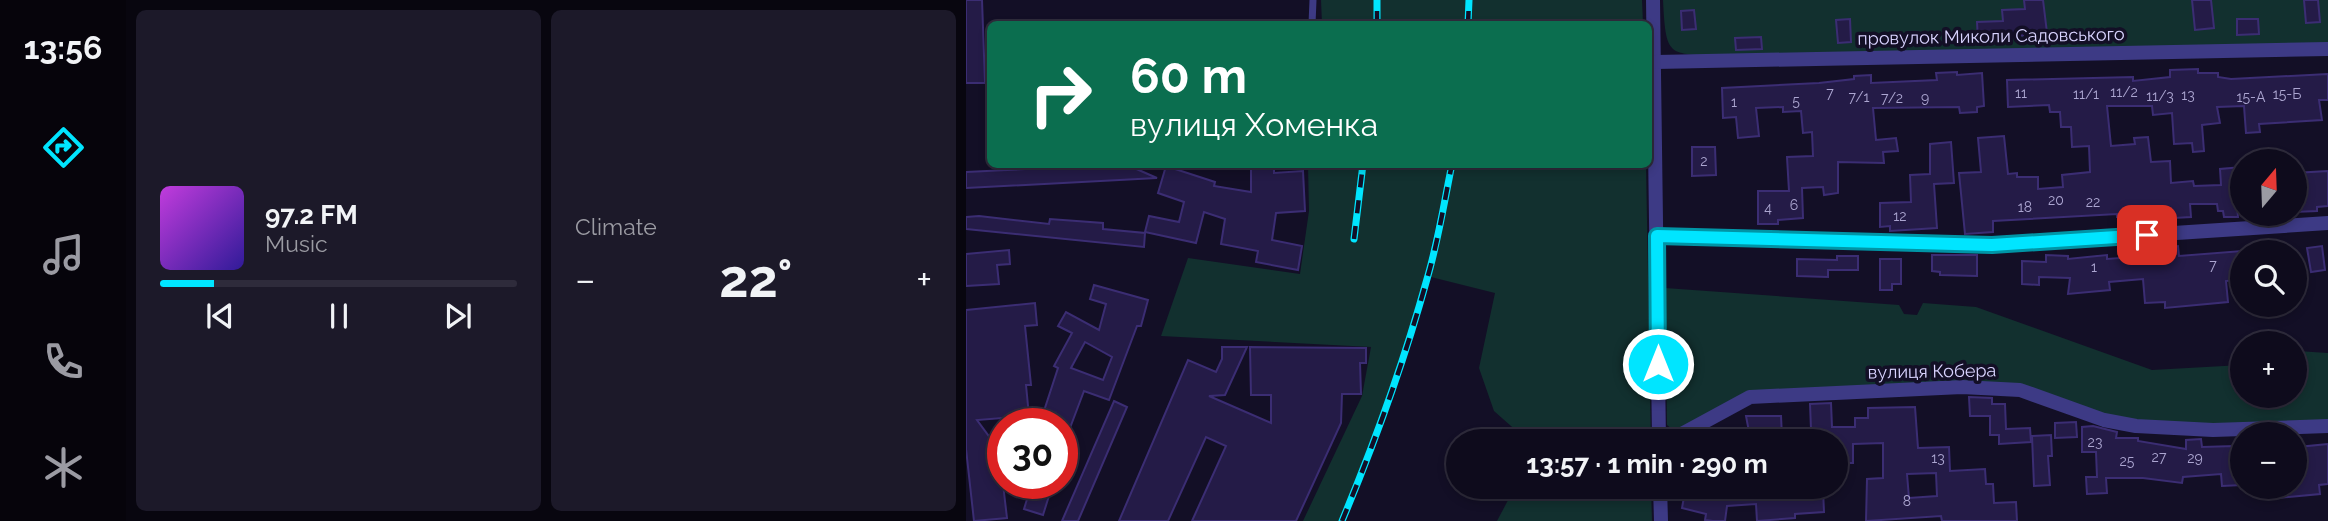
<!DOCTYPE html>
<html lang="en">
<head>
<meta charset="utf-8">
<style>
	body { margin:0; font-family:Raleway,sans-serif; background:#1c1929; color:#f1f3f6; height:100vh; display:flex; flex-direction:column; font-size:26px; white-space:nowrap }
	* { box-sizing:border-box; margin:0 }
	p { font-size:23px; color:#9b9ba3 }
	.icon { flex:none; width:38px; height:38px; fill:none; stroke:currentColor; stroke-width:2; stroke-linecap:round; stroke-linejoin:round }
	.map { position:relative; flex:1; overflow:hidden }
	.details { display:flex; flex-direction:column; gap:10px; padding:10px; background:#08060f; width:840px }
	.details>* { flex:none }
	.top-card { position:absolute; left:21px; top:21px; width:665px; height:147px; border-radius:10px; box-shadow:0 4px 10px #0003,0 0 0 2px #2e2b3b; background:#0b6e4f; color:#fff; overflow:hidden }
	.needle { width:46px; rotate:19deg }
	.controls { position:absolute; left:1264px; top:149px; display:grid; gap:14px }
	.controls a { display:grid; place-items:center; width:77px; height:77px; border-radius:50%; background:#0e0b1c; box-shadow:0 4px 10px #0003,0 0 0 2px #2e2b3b; font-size:35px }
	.speed { position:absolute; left:21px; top:408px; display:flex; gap:14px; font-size:35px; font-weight:700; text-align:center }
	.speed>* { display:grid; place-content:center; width:91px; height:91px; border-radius:50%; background:#0e0b1c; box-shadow:0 4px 10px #0003,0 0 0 2px #2e2b3b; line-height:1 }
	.speed .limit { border:10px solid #d22; background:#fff; color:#111 }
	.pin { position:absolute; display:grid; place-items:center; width:60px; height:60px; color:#fff; margin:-30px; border-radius:14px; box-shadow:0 4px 10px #0006 }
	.me { position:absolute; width:77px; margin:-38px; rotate:0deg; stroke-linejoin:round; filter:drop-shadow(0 0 5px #0008) }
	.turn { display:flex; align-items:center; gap:24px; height:147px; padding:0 28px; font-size:32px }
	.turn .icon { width:91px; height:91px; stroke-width:2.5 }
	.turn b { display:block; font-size:49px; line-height:60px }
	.big { font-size:52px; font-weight:700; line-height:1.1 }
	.details .card { flex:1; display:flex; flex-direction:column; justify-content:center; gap:10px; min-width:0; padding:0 24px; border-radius:10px; background:#1c1929 }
	.song { display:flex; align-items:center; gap:21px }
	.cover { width:84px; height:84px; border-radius:10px; background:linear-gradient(135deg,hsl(290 70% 55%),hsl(250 70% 35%)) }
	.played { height:7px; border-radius:4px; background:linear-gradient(90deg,#00e5ff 15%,#2e2b3b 15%) }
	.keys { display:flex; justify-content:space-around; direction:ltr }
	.heat { display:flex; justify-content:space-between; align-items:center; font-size:38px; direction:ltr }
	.details .tiles { flex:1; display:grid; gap:10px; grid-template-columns:repeat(2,1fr) }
	.trip { position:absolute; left:480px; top:429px; width:402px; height:70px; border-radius:35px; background:#0e0b1c; box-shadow:0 4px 10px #0003,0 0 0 2px #2e2b3b; font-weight:700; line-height:70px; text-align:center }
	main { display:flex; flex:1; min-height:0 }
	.tabs { display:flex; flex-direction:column; width:126px; justify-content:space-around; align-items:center; background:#06040b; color:#9b9ba3 }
	.tabs .icon { width:49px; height:49px }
	.tabs .on { color:#00e5ff }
	.tabs b { font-size:32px; color:#f1f3f6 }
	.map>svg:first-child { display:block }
	.green { fill:#12302f }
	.building { fill:#241b47; stroke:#3b2d73; stroke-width:2; fill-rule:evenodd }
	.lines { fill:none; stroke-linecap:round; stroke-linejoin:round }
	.lane { stroke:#3d3a85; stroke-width:7 }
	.street { stroke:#3d3a85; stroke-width:14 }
	.rail-casing { stroke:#00e5ff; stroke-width:7 }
	.rail { stroke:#130f26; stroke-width:4.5; stroke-dasharray:13; stroke-linecap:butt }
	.route-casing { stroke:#0095a6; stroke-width:18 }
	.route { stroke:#00e5ff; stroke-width:12 }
	.labels { text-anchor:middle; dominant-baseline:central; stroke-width:7; stroke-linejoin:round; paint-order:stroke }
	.number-label { font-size:14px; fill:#aca6d1 }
	.street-label { font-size:18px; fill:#d9d4ff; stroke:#130f26 }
</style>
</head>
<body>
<main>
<nav class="tabs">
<b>13:56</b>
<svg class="icon on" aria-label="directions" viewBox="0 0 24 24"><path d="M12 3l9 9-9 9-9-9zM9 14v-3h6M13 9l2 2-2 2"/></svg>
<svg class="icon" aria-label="music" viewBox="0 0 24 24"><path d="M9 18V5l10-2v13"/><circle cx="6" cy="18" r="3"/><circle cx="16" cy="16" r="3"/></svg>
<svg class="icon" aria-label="phone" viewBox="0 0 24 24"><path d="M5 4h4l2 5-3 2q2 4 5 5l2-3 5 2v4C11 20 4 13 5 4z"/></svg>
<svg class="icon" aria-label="climate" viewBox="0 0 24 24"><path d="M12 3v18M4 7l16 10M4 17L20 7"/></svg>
</nav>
<section class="details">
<div class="tiles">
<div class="card">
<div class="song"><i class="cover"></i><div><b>97.2 FM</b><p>Music</p></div></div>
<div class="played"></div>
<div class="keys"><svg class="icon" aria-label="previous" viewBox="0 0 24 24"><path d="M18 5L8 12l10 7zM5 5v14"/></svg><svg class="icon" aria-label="pause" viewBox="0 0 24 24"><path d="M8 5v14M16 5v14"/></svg><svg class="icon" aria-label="next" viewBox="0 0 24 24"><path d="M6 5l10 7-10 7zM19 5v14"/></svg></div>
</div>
<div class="card"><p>Climate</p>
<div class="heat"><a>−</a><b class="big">22°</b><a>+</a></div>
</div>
</div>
</section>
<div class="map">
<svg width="1362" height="521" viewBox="0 0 1362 521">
	<rect width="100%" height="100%" fill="#130f26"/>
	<g class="green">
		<polygon points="355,0 501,0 500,24 356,24"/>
		<polygon points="505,0 676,0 677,24 505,24"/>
		<path d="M697,0H1362V45L761,57C703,52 700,62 697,0Z"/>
		<polygon points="342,165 483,165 459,276 434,363 374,521 337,521 396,396 405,347 195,336 222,258 334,274 343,211"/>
		<polygon points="489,165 680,165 685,441 562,441 528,411 513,368 529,293 465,277"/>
		<polygon points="699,288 933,305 938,314 951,315 957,303 1010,307 1186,370 1276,365 1276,396 1328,396 1331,351 1362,353 1362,421 1246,425 1171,422 1140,416 1056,385 782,393 716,430 707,430 701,425"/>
		<polygon points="549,487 685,487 686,521 531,521"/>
	</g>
	<g class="building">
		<polygon points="0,0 16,0 19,83 0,83"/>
		<polygon points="1058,0 1077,0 1082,41 1063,43 1062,35 1012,40 1011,22 1037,21 1036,10 1059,9"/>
		<polygon points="1226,0 1245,0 1248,28 1229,30"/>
		<polygon points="1338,0 1352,0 1354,22 1340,23"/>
		<polygon points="728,10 730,29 716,30 715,11"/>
		<polygon points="884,19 885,42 872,43 870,20"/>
		<polygon points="1271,19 1292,19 1293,34 1271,35"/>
		<polygon points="795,37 796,49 770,50 769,38"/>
		<polygon points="1232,69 1232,73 1252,73 1252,77 1265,79 1362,74 1362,100 1353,100 1356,120 1293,124 1294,132 1280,133 1278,106 1251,107 1254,123 1236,125 1238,151 1227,152 1226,143 1208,144 1206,113 1187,115 1186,106 1141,106 1145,146 1169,144 1168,138 1182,137 1185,162 1204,161 1205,183 1227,181 1228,186 1255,185 1254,169 1276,167 1276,182 1269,182 1272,217 1258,217 1257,211 1252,211 1251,204 1224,204 1225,217 1208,218 1208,214 1151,217 1151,214 1027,221 1027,232 999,234 993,173 1015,172 1012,138 1038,136 1042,174 1051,173 1051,177 1072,177 1072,189 1097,187 1096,175 1124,172 1123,146 1106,147 1105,127 1095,127 1094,112 1084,112 1083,105 1042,107 1041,80 1167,77 1167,81 1204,77 1204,70"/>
		<polygon points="991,72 991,75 1016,73 1018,106 1011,107 1011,112 994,113 993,107 907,108 910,140 930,138 932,151 917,152 918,163 872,162 872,193 858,195 857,187 836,188 837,218 812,220 812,224 792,224 792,191 823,191 821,157 847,156 846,132 837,133 835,111 817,112 817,107 790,108 793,136 772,138 770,117 757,118 756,88 853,83 888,79 888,76 905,75 905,83 971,80 970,73"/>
		<polygon points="985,142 988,183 968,184 971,228 924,231 924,226 914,227 914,203 945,202 944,175 964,174 964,144"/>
		<polygon points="726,147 749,147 750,175 726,176"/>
		<polygon points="159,164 191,178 0,188 0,172"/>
		<polygon points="285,164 308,164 308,173 337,171 339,211 310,213 306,240 336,246 332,270 290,262 292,251 255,244 259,219 238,212 230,243 179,232 183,216 213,222 218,202 192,193 200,166 249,182 248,186 285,192"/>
		<polygon points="1362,171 1362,206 1351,207 1351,211 1328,212 1328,173"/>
		<polygon points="13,216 83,224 84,219 137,223 137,229 179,233 178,247 0,229 0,217"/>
		<polygon points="1212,246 1213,256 1276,251 1276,279 1260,281 1262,302 1199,308 1199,302 1179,303 1177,279 1143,282 1144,290 1102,294 1104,278 1073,277 1073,285 1056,284 1056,261 1080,262 1080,255 1102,256 1102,259 1141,255 1141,259 1195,255 1195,248"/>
		<polygon points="1356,246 1359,270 1345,272 1341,248"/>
		<polygon points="43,250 44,264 31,265 33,284 0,286 0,254"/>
		<polygon points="966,255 1011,255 1011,276 974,275 974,272 966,271"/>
		<polygon points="871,256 892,256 892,270 862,270 862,277 831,276 831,259 871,260"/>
		<polygon points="914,259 935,259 935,284 926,284 926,290 914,290"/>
		<path d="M128,285L182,300L175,326H171L143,400L118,391L96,449V424H85L89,413L77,414L92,368L88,366L106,333L92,326L100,312L133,330L140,304L124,299ZM119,342L146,357L137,380L105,368Z"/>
		<polygon points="69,303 71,325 59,326 65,385 60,385 63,416 11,420 33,450 41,518 8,521 0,449 0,310"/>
		<polygon points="256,347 281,347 259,395 243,396 305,423 305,395 285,395 284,347 400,348 400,363 394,363 395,394 376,394 375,423 330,521 226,521 260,446 240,437 202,521 153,521 222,360 250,372 256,359"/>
		<polygon points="1003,397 1026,398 1026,404 1039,404 1040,429 1064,428 1065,442 1033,444 1033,435 1024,435 1024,416 1004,416"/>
		<polygon points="148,401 161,407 112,521 96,521"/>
		<path d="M865,403L866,427H889V418H902V408L949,407L952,448L983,447L984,471L1019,469L1020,484H1027L1028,503L1050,502L1051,521H976L975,516L900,521L901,479L917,478V443L887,444V463H870V441H839L838,430L845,429L844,404ZM970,473L971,496L943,498L941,474Z"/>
		<polygon points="780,416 815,416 816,437 784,437"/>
		<polygon points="1110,422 1111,437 1089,438 1089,423"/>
		<polygon points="1127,426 1151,432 1150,438 1172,438 1172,441 1220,449 1220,440 1235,439 1236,447 1268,446 1268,451 1276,450 1276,485 1256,486 1255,474 1217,477 1216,483 1177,478 1140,478 1141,493 1121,494 1120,477 1131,477 1130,452 1116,452 1116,427"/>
		<polygon points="1085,435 1086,456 1082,456 1084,485 1068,486 1066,436"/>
		<polygon points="1362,444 1362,484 1353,485 1354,494 1302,499 1302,486 1328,486 1328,469 1335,468 1332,447"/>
		<polygon points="66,483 87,483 77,515 58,509"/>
		<polygon points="720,486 847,486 847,490 857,490 858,512 829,514 829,518 791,521 790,504 761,506 759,521 747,521 739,520 740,514 716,508"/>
	</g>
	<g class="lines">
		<polyline class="lane" points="346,24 347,0"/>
		<g class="street">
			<polyline points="687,0 693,441"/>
			<polyline points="690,62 1362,49"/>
			<polyline points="691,236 1026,245 1362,223"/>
			<polyline points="703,441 784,397 996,387 1054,390 1138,420 1170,426 1247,430 1362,426"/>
			<polyline points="694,486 695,521"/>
		</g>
		<defs>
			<g id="rail">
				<polyline points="411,24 411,0"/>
				<polyline points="502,24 503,0"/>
				<polyline points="388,239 397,164"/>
				<path d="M376,521C409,442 438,362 461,279C472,242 478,203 486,164"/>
			</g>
		</defs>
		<use href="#rail" class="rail-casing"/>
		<use href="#rail" class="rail"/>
	</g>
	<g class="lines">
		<defs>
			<polyline id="route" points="692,364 691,236 1026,245 1181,235"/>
		</defs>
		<use href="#route" class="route-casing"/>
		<use href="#route" class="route"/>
	</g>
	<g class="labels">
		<g class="number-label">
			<text x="1158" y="92">11/2</text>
			<text x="864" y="93">7</text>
			<text x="1055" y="93">11</text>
			<text x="1120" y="94">11/1</text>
			<text x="1321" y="94">15-Б</text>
			<text x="1222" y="95">13</text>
			<text x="1194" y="96">11/3</text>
			<text x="893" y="97">7/1</text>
			<text x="1285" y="97">15-А</text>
			<text x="926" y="98">7/2</text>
			<text x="959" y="98">9</text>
			<text x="830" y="101">5</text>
			<text x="768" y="102">1</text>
			<text x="738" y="161">2</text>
			<text x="1090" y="200">20</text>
			<text x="1127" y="202">22</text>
			<text x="828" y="205">6</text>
			<text x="1059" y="207">18</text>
			<text x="802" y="208">4</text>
			<text x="934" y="216">12</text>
			<text x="1247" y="265">7</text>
			<text x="1128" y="267">1</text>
			<text x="1129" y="442">23</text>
			<text x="1193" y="457">27</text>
			<text x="972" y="458">13</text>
			<text x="1229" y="458">29</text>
			<text x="1161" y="461">25</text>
			<text x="941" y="501">8</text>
		</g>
		<g class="street-label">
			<text transform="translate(1025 36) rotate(-1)">провулок Миколи Садовського</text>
			<text transform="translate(966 371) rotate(-1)">вулиця Кобера</text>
		</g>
	</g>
</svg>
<div class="controls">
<a><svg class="needle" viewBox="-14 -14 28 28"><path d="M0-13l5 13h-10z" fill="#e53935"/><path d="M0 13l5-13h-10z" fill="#9b9ba3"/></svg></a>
<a><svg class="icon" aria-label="search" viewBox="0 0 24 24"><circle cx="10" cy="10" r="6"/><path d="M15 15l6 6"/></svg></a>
<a>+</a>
<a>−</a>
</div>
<div class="speed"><div class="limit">30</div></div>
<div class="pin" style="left:1181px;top:235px;background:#d93025"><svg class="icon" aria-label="arrive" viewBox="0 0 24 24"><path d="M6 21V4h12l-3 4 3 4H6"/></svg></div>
<svg class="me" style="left:692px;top:364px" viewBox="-20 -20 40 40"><circle r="17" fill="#00e5ff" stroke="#fff" stroke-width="3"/><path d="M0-11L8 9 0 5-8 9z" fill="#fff"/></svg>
<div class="trip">13:57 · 1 min · 290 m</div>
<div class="top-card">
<div class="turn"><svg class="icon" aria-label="right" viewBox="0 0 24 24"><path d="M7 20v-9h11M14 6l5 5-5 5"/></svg><div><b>60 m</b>вулиця Хоменка</div></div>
</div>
</div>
</main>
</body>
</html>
